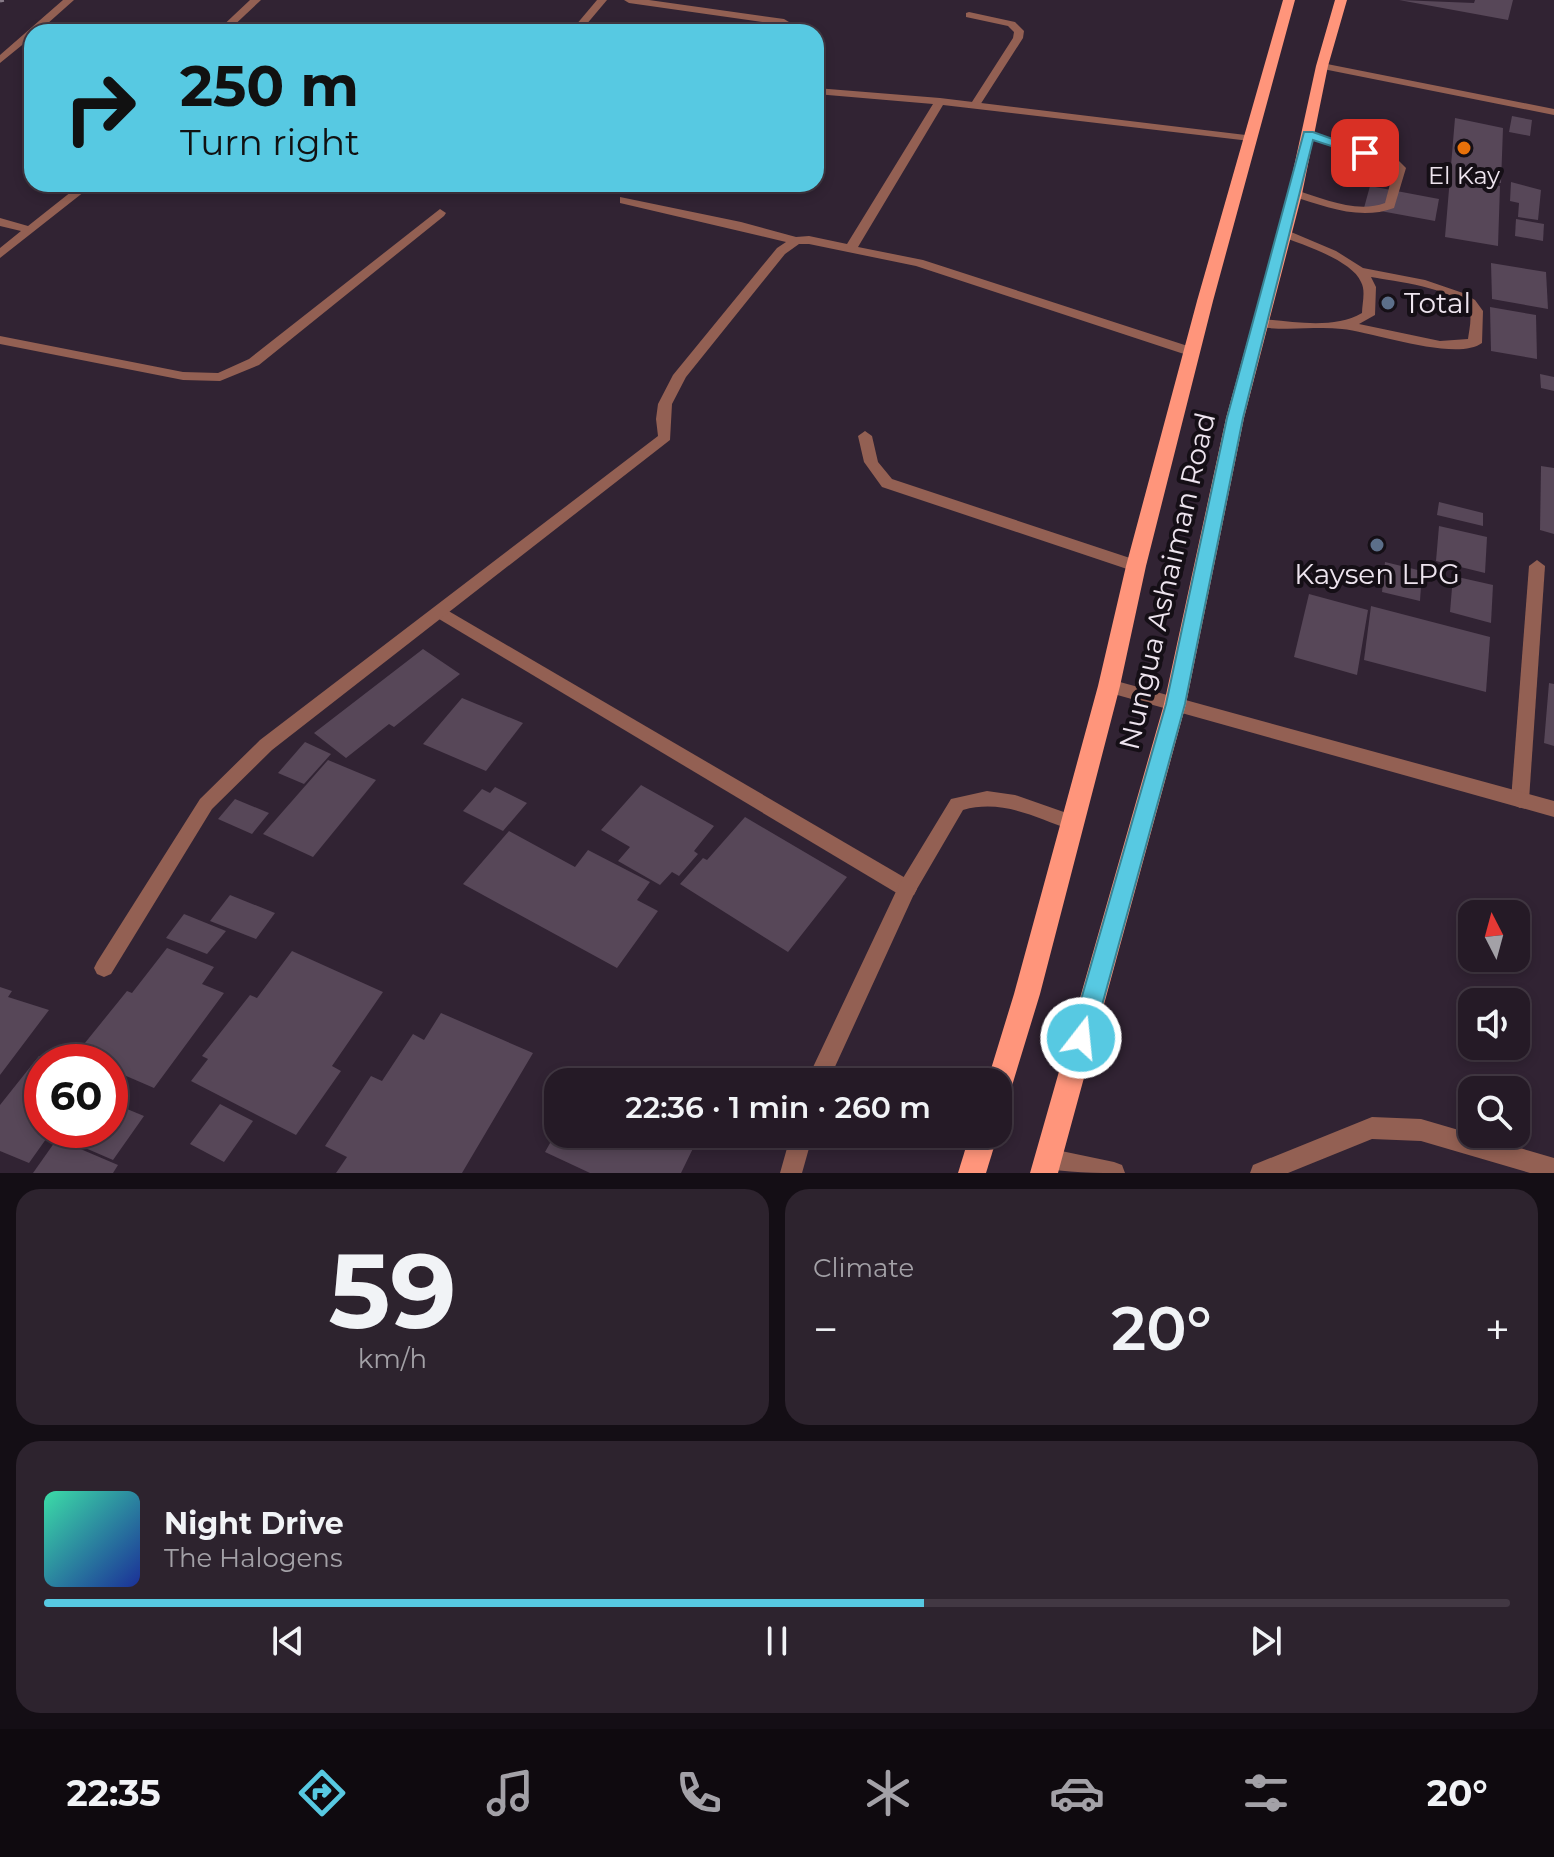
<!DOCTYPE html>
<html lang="en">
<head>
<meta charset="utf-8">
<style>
	body { margin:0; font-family:Montserrat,sans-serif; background:#2d232e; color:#f1f3f6; height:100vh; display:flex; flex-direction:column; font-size:30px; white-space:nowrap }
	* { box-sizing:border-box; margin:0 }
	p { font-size:26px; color:#a3a1a7 }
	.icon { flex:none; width:44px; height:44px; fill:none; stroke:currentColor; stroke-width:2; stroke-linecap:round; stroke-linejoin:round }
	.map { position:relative; height:1173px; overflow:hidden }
	.panel { display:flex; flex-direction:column; gap:16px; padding:16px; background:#140e15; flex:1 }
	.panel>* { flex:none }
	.hud { position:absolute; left:24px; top:24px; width:800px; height:168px; border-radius:24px; box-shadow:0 4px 12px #0003,0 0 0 2px #423843; background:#57c9e2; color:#111; overflow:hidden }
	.needle { width:52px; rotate:354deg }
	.tools { position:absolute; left:1458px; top:900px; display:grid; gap:16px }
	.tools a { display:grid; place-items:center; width:72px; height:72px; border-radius:16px; background:#251a26; box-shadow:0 4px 12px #0003,0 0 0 2px #423843; font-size:40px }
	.speed { position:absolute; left:24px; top:1044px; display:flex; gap:16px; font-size:40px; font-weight:700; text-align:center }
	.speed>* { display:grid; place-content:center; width:104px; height:104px; border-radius:50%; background:#251a26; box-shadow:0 4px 12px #0003,0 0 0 2px #423843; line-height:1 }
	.speed .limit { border:12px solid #d22; background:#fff; color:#111 }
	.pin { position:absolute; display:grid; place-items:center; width:68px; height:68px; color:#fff; margin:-34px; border-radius:16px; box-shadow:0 4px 12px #0006 }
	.me { position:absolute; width:88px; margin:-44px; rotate:16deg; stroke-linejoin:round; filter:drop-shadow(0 0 6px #0008) }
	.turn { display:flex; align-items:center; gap:28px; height:168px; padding:0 24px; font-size:36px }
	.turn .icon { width:104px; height:104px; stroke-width:2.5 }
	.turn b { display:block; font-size:56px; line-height:68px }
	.big { font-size:60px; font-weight:600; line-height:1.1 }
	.panel .card { flex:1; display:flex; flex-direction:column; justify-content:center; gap:12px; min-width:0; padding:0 28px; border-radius:24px; background:#2d232e }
	.panel .dial { align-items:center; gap:0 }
	.dial b { font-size:104px; line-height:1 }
	.song { display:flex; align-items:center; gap:24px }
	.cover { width:96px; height:96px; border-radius:12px; background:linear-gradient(135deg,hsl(160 70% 55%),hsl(230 70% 35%)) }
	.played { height:8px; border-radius:4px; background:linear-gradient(90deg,#57c9e2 60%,#423843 60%) }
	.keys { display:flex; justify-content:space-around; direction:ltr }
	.heat { display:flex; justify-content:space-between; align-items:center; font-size:44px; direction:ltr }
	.panel .tiles { flex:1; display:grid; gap:16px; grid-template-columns:1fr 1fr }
	.card:last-child { grid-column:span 2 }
	.trip { position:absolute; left:544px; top:1068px; width:468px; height:80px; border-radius:24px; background:#251a26; box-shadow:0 4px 12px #0003,0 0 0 2px #423843; font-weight:600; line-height:80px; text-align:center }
	.tabs { display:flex; height:128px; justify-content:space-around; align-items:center; background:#0f0a0f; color:#a3a1a7 }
	.tabs .icon { width:56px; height:56px }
	.tabs .current { color:#57c9e2 }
	.tabs b { font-size:36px; color:#f1f3f6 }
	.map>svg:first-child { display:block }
	.building { fill:#574758 }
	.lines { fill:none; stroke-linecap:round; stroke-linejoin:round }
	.path { stroke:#877b88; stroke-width:3; stroke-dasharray:4 3; stroke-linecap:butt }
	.lane { fill:#936053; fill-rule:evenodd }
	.street { fill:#936053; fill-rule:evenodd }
	.primary { fill:#ff957b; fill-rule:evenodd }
	.route { fill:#57c9e2; stroke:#398393; stroke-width:2 }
	.food-dot { fill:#e8710a; stroke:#150f16; stroke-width:3 }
	.service-dot { fill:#5c6f8a; stroke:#150f16; stroke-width:3 }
	.labels { text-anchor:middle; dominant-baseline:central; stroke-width:8; stroke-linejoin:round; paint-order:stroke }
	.far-poi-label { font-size:24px; fill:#ede4ee; stroke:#150f16 }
	.poi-label { font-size:28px; fill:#ede4ee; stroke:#150f16; text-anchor:start }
	.street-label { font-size:28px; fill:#ede4ee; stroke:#150f16 }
</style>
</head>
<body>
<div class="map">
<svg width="1554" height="1173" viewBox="0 0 1554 1173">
	<rect width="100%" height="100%" fill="#312333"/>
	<g class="building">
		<polygon points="1399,0 1474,3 1475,0 1513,0 1508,20"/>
		<polygon points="1512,116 1532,120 1530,136 1509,132"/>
		<polygon points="1455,118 1503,128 1501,183 1492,182 1493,185 1500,186 1498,246 1445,237"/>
		<polygon points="1511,182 1541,190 1538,220 1518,217 1519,203 1510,201"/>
		<polygon points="1370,186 1439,199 1435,221 1364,208"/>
		<polygon points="1516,219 1544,224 1543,241 1515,236"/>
		<polygon points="1491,263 1546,272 1548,309 1492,299"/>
		<polygon points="1490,307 1536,315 1537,359 1491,351"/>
		<polygon points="1540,374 1554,377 1554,391 1541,388"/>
		<polygon points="1541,466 1554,468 1554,534 1540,530"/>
		<polygon points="1439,502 1483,513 1483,526 1437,515"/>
		<polygon points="1439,526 1487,537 1485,573 1436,561"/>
		<polygon points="1385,562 1422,571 1420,601 1382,592"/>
		<polygon points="1453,576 1493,585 1491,623 1450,612"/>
		<polygon points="1309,594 1368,610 1357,675 1294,657"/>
		<polygon points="1371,606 1490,637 1486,692 1364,660"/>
		<polygon points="423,649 460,674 394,727 389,724 346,758 314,733"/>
		<polygon points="1549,683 1554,684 1554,746 1544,743"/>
		<polygon points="462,698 523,723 486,771 423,744"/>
		<polygon points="305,742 331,754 304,784 278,773"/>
		<polygon points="328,760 376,780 313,857 263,834"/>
		<polygon points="641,785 714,826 694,851 698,854 679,876 672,872 660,885 618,861 630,847 601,830"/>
		<polygon points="495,787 527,803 503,831 463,811 482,789 490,793"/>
		<polygon points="235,799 269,813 252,834 218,819"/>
		<polygon points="745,817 847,877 788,952 680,884 703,858 707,860"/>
		<polygon points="509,831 575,867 588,850 650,882 637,900 658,911 617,968 463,884"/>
		<polygon points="230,895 275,913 256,939 210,921"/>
		<polygon points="184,914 226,931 207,954 166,938"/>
		<polygon points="167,948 214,967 202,984 224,993 154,1088 110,1069 110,1062 95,1062 76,1054 127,991 132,993"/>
		<polygon points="292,951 383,992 332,1066 341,1071 296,1135 191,1081 208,1059 202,1056 250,995 257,998"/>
		<polygon points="0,987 12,991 8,997 49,1010 0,1075"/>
		<polygon points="441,1013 533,1053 462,1173 336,1173 347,1157 325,1146 371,1076 382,1081 413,1034 424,1040"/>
		<polygon points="39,1056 54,1062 42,1062 42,1130 79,1130 71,1141 51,1132 29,1163 0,1151 0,1105"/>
		<polygon points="735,1072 765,1081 765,1082 731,1082"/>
		<polygon points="110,1102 144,1116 113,1160 76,1144 86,1130 110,1130"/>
		<polygon points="220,1104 253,1121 224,1162 190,1144"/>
		<polygon points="558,1129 558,1134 700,1134 681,1173 590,1173 545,1152"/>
		<polygon points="57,1139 118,1165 113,1173 33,1173"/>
	</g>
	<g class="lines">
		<polyline class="path" points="0,1 5,0"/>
		<g class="lane">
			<polygon points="597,0 607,0 580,32 570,32"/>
			<polygon points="624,0 649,0 784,19 789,22 784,25 629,3"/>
			<polygon points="969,12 1015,22 1024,31 1023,38 980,105 975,108 970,105 1013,38 1014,32 1008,26 966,17 966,13"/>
			<path d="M1304,133H1312L1398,160L1406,168L1394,208C1359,221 1325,206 1291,196V192L1295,190C1323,198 1356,214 1385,203L1394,169L1390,164L1304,137Z"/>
			<path d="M1284,229L1336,251L1363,268L1425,280L1463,293L1475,300L1483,311L1482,343C1456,362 1374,332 1342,329C1314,326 1284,332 1255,326L1253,323L1260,319C1291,321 1333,330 1362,313C1362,304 1366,291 1361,282C1352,260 1301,244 1280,236L1278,233ZM1371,277C1394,281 1454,288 1468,308C1473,316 1469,330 1468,339L1440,341L1359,324L1375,315L1376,287Z"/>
			<polygon points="865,431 872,436 878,462 892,479 1142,562 1144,566 1142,570 1130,570 882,487 864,462 858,436"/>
			<polygon points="1537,560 1545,566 1529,800 1526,805 1520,808 1514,805 1511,800 1529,566"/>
			<polygon points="440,606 914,883 917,889 914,895 907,897 900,895 434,616 432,612 434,608"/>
			<polygon points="1372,1117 1421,1119 1554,1158 1554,1173 1530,1173 1421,1141 1372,1139 1288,1173 1250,1173 1253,1165"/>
			<path d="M1047,1148L1114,1162L1122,1165L1125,1173C1097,1173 1065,1173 1039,1167L1036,1159L1039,1151Z"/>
		</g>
		<g class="street">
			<polygon points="63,0 74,0 38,32 32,32 32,37 0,63 0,55"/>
			<polygon points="250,0 261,0 227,32 216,32"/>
			<polygon points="1322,63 1554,109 1554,115 1318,68 1317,66"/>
			<polygon points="816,88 940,98 1254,136 1256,138 1250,141 943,105 858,247 923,260 1197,349 1197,355 1187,355 916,266 809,244 799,244 785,254 686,377 672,404 670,440 272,750 212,809 111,974 104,977 97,974 94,968 97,962 200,799 260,740 658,436 656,419 658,404 673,375 777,248 786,242 620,203 620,197 741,222 796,237 809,236 847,244 933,104 816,94"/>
			<polygon points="81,184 94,184 0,258 0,248 21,231 0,226 0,218 28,226"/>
			<polygon points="440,209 446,213 444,216 259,365 220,381 183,380 0,344 0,336 183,372 218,373 249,359"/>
			<polygon points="1109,679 1554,801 1554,817 1103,691 1100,686 1103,681"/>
			<path d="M987,791L1015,795L1078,817L1080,822L1078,827L1071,830C1035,817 1002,799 963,810L914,894L828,1082H806L900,883L951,799Z"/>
			<polygon points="791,1134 813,1134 802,1173 780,1173"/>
		</g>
		<g class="primary">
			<polygon points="1283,0 1295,0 1213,301 1146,566 1120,686 1040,994 1011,1089 1007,1098 998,1102 998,1082 987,1082 1014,994 1098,686 1126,566 1197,301"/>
			<polygon points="1335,0 1347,0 1328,66 1302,194 1244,418 1186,704 1058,1173 1030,1173 1164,704 1226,418 1288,194 1316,66"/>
			<polygon points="970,1134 998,1134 986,1173 958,1173"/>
		</g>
	</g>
	<polygon class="route" points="1304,132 1313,132 1372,153 1365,157 1313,140 1243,418 1185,704 1093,1038 1090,1045 1081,1049 1073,1045 1070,1038 1166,704 1227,418"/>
	<circle class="food-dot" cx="1464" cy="148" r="8"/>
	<g class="service-dot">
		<circle cx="1388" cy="303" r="8"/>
		<circle cx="1377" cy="545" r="8"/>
	</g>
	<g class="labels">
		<g class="far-poi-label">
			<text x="1464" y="175">El Kay</text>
		</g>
		<g class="poi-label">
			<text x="1404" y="303">Total</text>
			<text x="1377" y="574" text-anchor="middle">Kaysen LPG</text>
		</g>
		<g class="street-label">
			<text transform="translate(1167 581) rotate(-77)">Nungua Ashaiman Road</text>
		</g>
	</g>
</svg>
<div class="tools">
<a><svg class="needle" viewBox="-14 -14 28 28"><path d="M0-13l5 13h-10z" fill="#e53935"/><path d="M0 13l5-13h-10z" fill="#a3a1a7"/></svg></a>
<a><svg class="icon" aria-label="sound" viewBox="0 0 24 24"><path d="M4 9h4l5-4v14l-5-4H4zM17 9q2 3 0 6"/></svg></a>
<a><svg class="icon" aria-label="search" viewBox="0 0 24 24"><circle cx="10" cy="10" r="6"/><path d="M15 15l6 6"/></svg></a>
</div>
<div class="speed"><div class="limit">60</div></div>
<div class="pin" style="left:1365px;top:153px;background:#d93025"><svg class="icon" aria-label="arrive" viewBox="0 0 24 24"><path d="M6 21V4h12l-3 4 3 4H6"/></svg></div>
<svg class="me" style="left:1081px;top:1038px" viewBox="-20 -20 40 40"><circle r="17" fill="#57c9e2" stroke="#fff" stroke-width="3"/><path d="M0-11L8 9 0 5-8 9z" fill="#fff"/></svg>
<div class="trip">22:36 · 1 min · 260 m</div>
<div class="hud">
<div class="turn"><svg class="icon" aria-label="right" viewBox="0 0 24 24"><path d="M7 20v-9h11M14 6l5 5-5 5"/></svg><div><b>250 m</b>Turn right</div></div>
</div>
</div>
<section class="panel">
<div class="tiles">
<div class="card dial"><b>59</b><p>km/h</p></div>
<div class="card"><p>Climate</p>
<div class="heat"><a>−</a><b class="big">20°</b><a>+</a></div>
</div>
<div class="card">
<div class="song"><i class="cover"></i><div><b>Night Drive</b><p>The Halogens</p></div></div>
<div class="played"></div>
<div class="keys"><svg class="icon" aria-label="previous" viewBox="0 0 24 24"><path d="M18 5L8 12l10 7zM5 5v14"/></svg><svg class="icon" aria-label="pause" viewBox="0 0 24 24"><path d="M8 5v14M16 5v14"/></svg><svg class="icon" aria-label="next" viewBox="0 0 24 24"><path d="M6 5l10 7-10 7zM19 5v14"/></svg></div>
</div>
</div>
</section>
<nav class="tabs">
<b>22:35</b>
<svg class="icon current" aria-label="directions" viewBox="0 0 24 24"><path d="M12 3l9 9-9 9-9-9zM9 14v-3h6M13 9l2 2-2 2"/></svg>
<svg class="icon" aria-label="music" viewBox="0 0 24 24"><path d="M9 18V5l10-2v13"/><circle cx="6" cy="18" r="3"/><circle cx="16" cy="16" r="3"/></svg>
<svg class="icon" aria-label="phone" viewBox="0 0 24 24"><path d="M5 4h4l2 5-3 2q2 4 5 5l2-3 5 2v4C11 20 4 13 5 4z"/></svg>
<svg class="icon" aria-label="climate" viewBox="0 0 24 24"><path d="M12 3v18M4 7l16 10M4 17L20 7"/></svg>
<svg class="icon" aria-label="car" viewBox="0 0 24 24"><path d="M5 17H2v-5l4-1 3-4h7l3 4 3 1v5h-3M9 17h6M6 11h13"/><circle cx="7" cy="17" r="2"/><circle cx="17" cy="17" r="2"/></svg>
<svg class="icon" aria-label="filters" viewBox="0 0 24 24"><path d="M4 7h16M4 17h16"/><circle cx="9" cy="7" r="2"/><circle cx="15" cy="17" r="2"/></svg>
<b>20°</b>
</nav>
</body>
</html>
